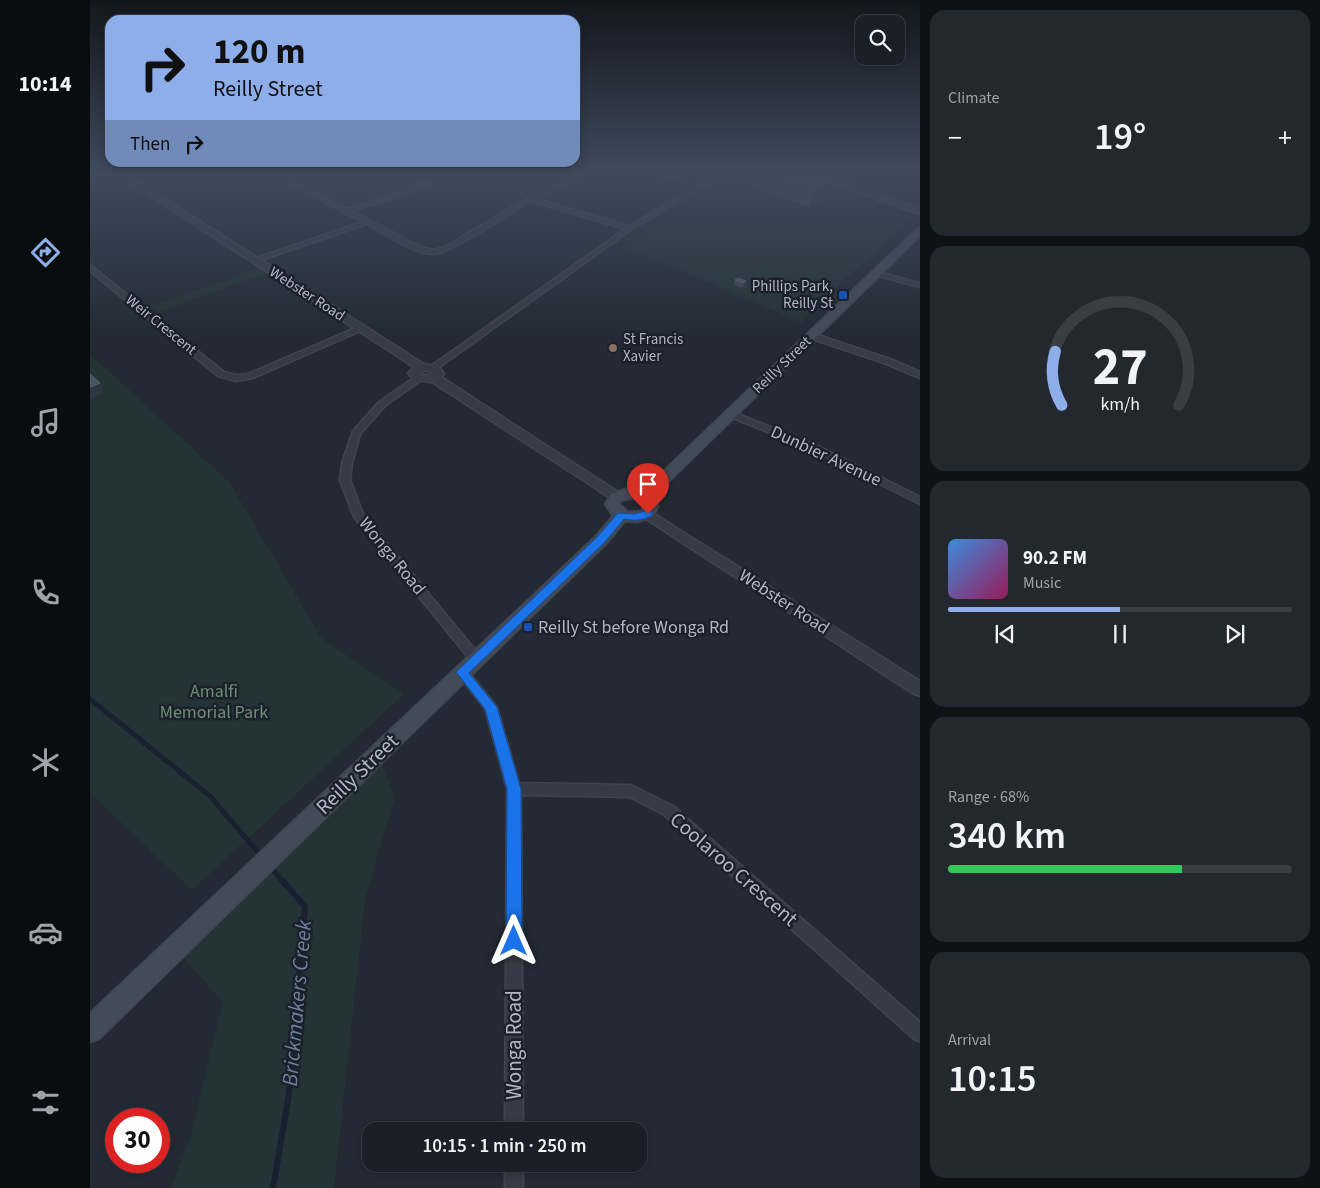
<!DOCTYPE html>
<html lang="en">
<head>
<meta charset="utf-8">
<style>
	body { margin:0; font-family:"Source Sans 3",sans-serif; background:#23282f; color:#f1f3f6; height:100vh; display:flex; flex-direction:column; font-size:19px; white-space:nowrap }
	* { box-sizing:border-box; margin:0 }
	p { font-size:16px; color:#9fa3a7 }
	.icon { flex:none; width:28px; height:28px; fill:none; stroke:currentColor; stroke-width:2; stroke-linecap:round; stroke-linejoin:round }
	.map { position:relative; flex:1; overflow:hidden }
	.side { display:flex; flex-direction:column; gap:10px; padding:10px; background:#0e1215; width:400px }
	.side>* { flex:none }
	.top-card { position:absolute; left:15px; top:15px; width:475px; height:152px; border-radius:15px; box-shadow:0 2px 12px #0003,0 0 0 1px #383e44; background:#8daee9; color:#111; overflow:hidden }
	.tools { position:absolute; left:765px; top:15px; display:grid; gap:10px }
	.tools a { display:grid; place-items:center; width:50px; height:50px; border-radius:10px; background:#1a2027; box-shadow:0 2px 12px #0003,0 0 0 1px #383e44; font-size:25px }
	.speed { position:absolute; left:15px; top:1108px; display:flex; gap:10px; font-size:25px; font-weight:700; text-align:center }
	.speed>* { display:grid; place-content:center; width:65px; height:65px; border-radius:50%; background:#1a2027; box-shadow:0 2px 12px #0003,0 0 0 1px #383e44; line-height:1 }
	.speed .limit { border:8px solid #d22; background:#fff; color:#111 }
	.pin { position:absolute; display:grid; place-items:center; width:42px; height:42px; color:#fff; margin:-51px -21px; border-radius:50% 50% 50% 0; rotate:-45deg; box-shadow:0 0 5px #0007 }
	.pin .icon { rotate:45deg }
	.me { position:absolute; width:55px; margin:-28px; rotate:0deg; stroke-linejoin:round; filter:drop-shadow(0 0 4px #0008) }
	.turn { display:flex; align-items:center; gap:18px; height:105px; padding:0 25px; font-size:22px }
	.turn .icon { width:65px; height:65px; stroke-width:2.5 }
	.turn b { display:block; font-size:35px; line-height:42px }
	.then { display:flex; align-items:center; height:48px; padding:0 25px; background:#0003; gap:10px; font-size:19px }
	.big { font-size:38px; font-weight:600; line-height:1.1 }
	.side .widget { flex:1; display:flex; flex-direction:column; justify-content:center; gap:8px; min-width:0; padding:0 18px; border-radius:15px; background:#23282f }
	.side .dial { align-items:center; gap:0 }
	.dial svg { height:130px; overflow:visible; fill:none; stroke:#383e44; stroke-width:7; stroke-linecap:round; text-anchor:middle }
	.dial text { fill:#f1f3f6; stroke:none }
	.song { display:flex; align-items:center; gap:15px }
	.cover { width:60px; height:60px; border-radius:8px; background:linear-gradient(135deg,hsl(210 70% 55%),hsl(330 70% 35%)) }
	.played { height:5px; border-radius:2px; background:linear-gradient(90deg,#8daee9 50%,#383e44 50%) }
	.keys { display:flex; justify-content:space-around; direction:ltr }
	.heat { display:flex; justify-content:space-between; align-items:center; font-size:28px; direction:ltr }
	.charge { height:8px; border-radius:4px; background:linear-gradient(90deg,#34c759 68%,#383e44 0) }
	.trip { position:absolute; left:272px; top:1122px; width:285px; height:50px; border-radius:15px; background:#1a2027; box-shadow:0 2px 12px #0003,0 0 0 1px #383e44; font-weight:600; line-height:50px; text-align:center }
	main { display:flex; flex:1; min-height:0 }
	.tabs { display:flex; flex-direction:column; width:90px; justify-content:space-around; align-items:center; background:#0a0d10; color:#9fa3a7 }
	.tabs .icon { width:35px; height:35px }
	.tabs .active { color:#8daee9 }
	.tabs b { font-size:22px; color:#f1f3f6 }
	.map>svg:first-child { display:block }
	.green { fill:#243335 }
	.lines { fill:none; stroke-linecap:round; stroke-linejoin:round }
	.stream-far1 { stroke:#182130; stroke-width:5 }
	.stream { stroke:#182130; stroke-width:6 }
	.minor-casing { stroke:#3f454f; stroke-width:3 }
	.tertiary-casing { stroke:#3f454f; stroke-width:3 }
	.secondary-casing { stroke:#3f454f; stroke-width:3 }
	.minor { fill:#363c45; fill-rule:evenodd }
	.tertiary { fill:#363c45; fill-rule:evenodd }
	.secondary { fill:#444b58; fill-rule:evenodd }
	.wall { fill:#3e4653 }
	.shaded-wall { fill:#2e3642 }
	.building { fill:#4a525f; stroke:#5a626f }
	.route { fill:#1a73e8; stroke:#114b97 }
	.transit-dot { fill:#1a4fb4; stroke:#1b212a; stroke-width:2 }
	.education-dot { fill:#8d6e63; stroke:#1b212a; stroke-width:2 }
	.labels { text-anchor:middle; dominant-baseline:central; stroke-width:5; stroke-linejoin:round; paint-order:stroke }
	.far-poi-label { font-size:15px; fill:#b0b6c2; stroke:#1b212a; text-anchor:end }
	.far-street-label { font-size:15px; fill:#b0b6c2; stroke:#1b212a }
	.street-label { font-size:18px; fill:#b0b6c2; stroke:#1b212a }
	.poi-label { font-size:18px; fill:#b0b6c2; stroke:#1b212a; text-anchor:start }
	.park-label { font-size:18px; fill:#6b8f74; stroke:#1b212a }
	.near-street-label { font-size:21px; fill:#b0b6c2; stroke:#1b212a }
	.near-water-label { font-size:22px; font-style:italic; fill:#6d809d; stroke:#1b212a }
</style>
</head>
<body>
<main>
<nav class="tabs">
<b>10:14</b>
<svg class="icon active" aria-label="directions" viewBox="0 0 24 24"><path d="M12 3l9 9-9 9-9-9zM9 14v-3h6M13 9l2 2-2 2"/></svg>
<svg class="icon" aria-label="music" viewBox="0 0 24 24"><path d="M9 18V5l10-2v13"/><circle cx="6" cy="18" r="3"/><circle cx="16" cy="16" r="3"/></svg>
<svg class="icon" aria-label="phone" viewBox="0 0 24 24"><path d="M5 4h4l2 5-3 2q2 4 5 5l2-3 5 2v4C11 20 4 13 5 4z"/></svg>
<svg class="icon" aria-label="climate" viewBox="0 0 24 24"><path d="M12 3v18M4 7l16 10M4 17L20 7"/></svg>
<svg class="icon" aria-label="car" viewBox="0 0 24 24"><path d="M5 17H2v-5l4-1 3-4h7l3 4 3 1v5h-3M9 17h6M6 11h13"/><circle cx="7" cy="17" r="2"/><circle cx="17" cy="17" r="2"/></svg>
<svg class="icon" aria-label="filters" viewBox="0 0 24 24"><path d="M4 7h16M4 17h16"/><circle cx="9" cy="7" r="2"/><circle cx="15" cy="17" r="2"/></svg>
</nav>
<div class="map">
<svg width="830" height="1188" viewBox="0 0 830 1188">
	<rect width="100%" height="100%" fill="#232a34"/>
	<g class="green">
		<polygon points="653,172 686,172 822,217 713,318 712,323 575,263 530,247"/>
		<polygon points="171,267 179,272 69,312 61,306"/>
		<polygon points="0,354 140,483 231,638 314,694 102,890 0,793"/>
		<polygon points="290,762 305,796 275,899 244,1188 81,1188 100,1139 133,1002 89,953"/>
	</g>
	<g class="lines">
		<g class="stream-far1">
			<polyline points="0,699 120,796 172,857"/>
			<polyline points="180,866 194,883"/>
		</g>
		<polyline class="stream" points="183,1188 199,1094 215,907 193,881"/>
		<defs>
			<g id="minor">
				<path d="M179,172H187L198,178L214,172H223L202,180L257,209L300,196L356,172H365L304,198L262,211L331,247L344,250L355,247L429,203L488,172H496L446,199L539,226L630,172H638L542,229L344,371L341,370V366L535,229L441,201C422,211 361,254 343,254C323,254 295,234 277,224L165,262L161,260L163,259L272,222Z"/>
				<polygon points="744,172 752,172 735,181 730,180"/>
				<polygon points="0,265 134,372 146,375 158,374 268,327 275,329 163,378 146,381 128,376 0,271"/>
				<polygon points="784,271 830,283 830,287 784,275"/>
				<polygon points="719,334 725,334 800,359 830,372 830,378 794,363 719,338"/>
				<polygon points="328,375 331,376 331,380 295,406 270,434 262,463 260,480 273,514 390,656 392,659 390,662 382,662 264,517 250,480 252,463 263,431 289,402"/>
				<polygon points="641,411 730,447 830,497 830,504 724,451 638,416 637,414"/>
				<polygon points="372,667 376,669 407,707 429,783 541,785 583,806 830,1022 830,1041 824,1039 573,814 540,797 431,795 433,1131 415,1131 417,789 395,709 366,672 368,669"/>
				<rect x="415" y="1164" width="18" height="24"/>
			</g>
			<g id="tertiary">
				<path d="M23,172H33L334,364L348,366L354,374L351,377L534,496L532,499H522L342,382L324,380L318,373L324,367ZM334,371H340L342,373L339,375H331L330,373Z"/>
				<polygon points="707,172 720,172 830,208 830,214"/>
				<polygon points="558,510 830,681 830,696 824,694 553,517 551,514 553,511"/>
			</g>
			<path id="secondary" d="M830,228V236L571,489L562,495L568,506L563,517L547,522L535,521L516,544L9,1039L0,1042V1013L506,536L523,516L515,504L521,494L539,488L550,490L561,483L827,229ZM543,498L553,503L552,511L538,512L529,504L532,500Z"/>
		</defs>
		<use href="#minor" class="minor-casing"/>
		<use href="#tertiary" class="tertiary-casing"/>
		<use href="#secondary" class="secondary-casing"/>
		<use href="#minor" class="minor"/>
		<use href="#tertiary" class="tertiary"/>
		<use href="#secondary" class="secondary"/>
	</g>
	<g class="wall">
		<polygon points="571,172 596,172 595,177 586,182 571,178 571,176 570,176"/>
		<polygon points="664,172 731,172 749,178 745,195 719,207 661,187"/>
		<polygon points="645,280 656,281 655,286 652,288 644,285"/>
	</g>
	<g class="shaded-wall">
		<polygon points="590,172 596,172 595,177 586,182 587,174"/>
		<polygon points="749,178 745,195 719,207 723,190"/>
		<polygon points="656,281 655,286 652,288 653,283"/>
		<polygon points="10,383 14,393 0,399 0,387"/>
	</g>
	<g class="building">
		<polygon points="670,172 731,172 749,178 723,190"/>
		<polygon points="648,278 656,281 653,283 645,280"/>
		<polygon points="0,374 10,383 0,387"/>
	</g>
	<linearGradient id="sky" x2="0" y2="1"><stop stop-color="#13171d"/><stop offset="0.51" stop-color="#3f4a5c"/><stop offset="1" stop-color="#3f4a5c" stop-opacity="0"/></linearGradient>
	<rect width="830" height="339" fill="url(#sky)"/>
	<path class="route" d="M558,510L561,511L563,514C555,521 544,521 534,519L515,542L379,673L407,707L431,789L432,941L430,947L424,949L418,947L416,941L417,789L395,709L366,672L507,537L528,513L545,514Z"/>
	<g class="transit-dot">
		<rect x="748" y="290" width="10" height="10" rx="2.5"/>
		<rect x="433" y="622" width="10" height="10" rx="2.5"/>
	</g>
	<circle class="education-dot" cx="523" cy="348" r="5"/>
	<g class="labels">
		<g class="far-poi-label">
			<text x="743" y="286">Phillips Park,<tspan x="743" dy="17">Reilly St</tspan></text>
			<text x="533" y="339" text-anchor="start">St Francis<tspan x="533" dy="17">Xavier</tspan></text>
		</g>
		<g class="far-street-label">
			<text transform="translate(217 294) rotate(33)">Webster Road</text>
			<text transform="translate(71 325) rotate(39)">Weir Crescent</text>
			<text transform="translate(692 365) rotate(-44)">Reilly Street</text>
		</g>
		<g class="street-label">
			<text transform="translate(736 456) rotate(25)">Dunbier Avenue</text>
			<text transform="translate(302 556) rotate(51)">Wonga Road</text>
			<text transform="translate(694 602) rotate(33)">Webster Road</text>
		</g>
		<g class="poi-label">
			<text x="448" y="627">Reilly St before Wonga Rd</text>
		</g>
		<g class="park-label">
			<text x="124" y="691">Amalfi<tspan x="124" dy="21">Memorial Park</tspan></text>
		</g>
		<g class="near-street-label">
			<text transform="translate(267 774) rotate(-44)">Reilly Street</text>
			<text transform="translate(644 869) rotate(41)">Coolaroo Crescent</text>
			<text transform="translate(424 1045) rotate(-90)">Wonga Road</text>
		</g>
		<g class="near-water-label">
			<text transform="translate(207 1003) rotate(-85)">Brickmakers Creek</text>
		</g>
	</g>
</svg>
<div class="tools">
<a><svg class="icon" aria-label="search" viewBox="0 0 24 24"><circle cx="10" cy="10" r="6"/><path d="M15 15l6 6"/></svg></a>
</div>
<div class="speed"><div class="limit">30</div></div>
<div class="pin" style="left:558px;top:514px;background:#d93025"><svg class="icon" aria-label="arrive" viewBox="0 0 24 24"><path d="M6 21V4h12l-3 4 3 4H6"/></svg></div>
<svg class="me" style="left:424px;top:941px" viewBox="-20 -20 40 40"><path d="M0-17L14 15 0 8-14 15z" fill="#1a73e8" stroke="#fff" stroke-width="4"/></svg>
<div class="trip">10:15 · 1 min · 250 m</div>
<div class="top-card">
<div class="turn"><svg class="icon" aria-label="right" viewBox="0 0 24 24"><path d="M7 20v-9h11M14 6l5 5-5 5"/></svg><div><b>120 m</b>Reilly Street</div></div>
<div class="then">Then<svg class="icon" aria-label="right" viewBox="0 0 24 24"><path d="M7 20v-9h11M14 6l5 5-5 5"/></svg></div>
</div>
</div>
<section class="side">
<div class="widget"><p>Climate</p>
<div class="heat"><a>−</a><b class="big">19°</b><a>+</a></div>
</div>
<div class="widget dial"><svg viewBox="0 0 100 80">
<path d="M14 69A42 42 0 1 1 86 69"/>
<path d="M14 69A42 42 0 0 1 10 36" stroke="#8daee9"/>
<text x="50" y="56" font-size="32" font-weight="700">27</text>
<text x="50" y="72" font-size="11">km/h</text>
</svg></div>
<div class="widget">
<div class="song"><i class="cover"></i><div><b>90.2 FM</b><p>Music</p></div></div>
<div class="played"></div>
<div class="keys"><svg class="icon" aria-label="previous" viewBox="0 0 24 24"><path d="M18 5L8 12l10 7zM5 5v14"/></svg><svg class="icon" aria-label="pause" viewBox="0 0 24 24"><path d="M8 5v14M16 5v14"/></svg><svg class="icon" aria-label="next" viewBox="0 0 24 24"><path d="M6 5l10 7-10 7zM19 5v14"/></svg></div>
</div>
<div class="widget"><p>Range · 68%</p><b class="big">340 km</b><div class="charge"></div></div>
<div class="widget"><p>Arrival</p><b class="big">10:15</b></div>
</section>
</main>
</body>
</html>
